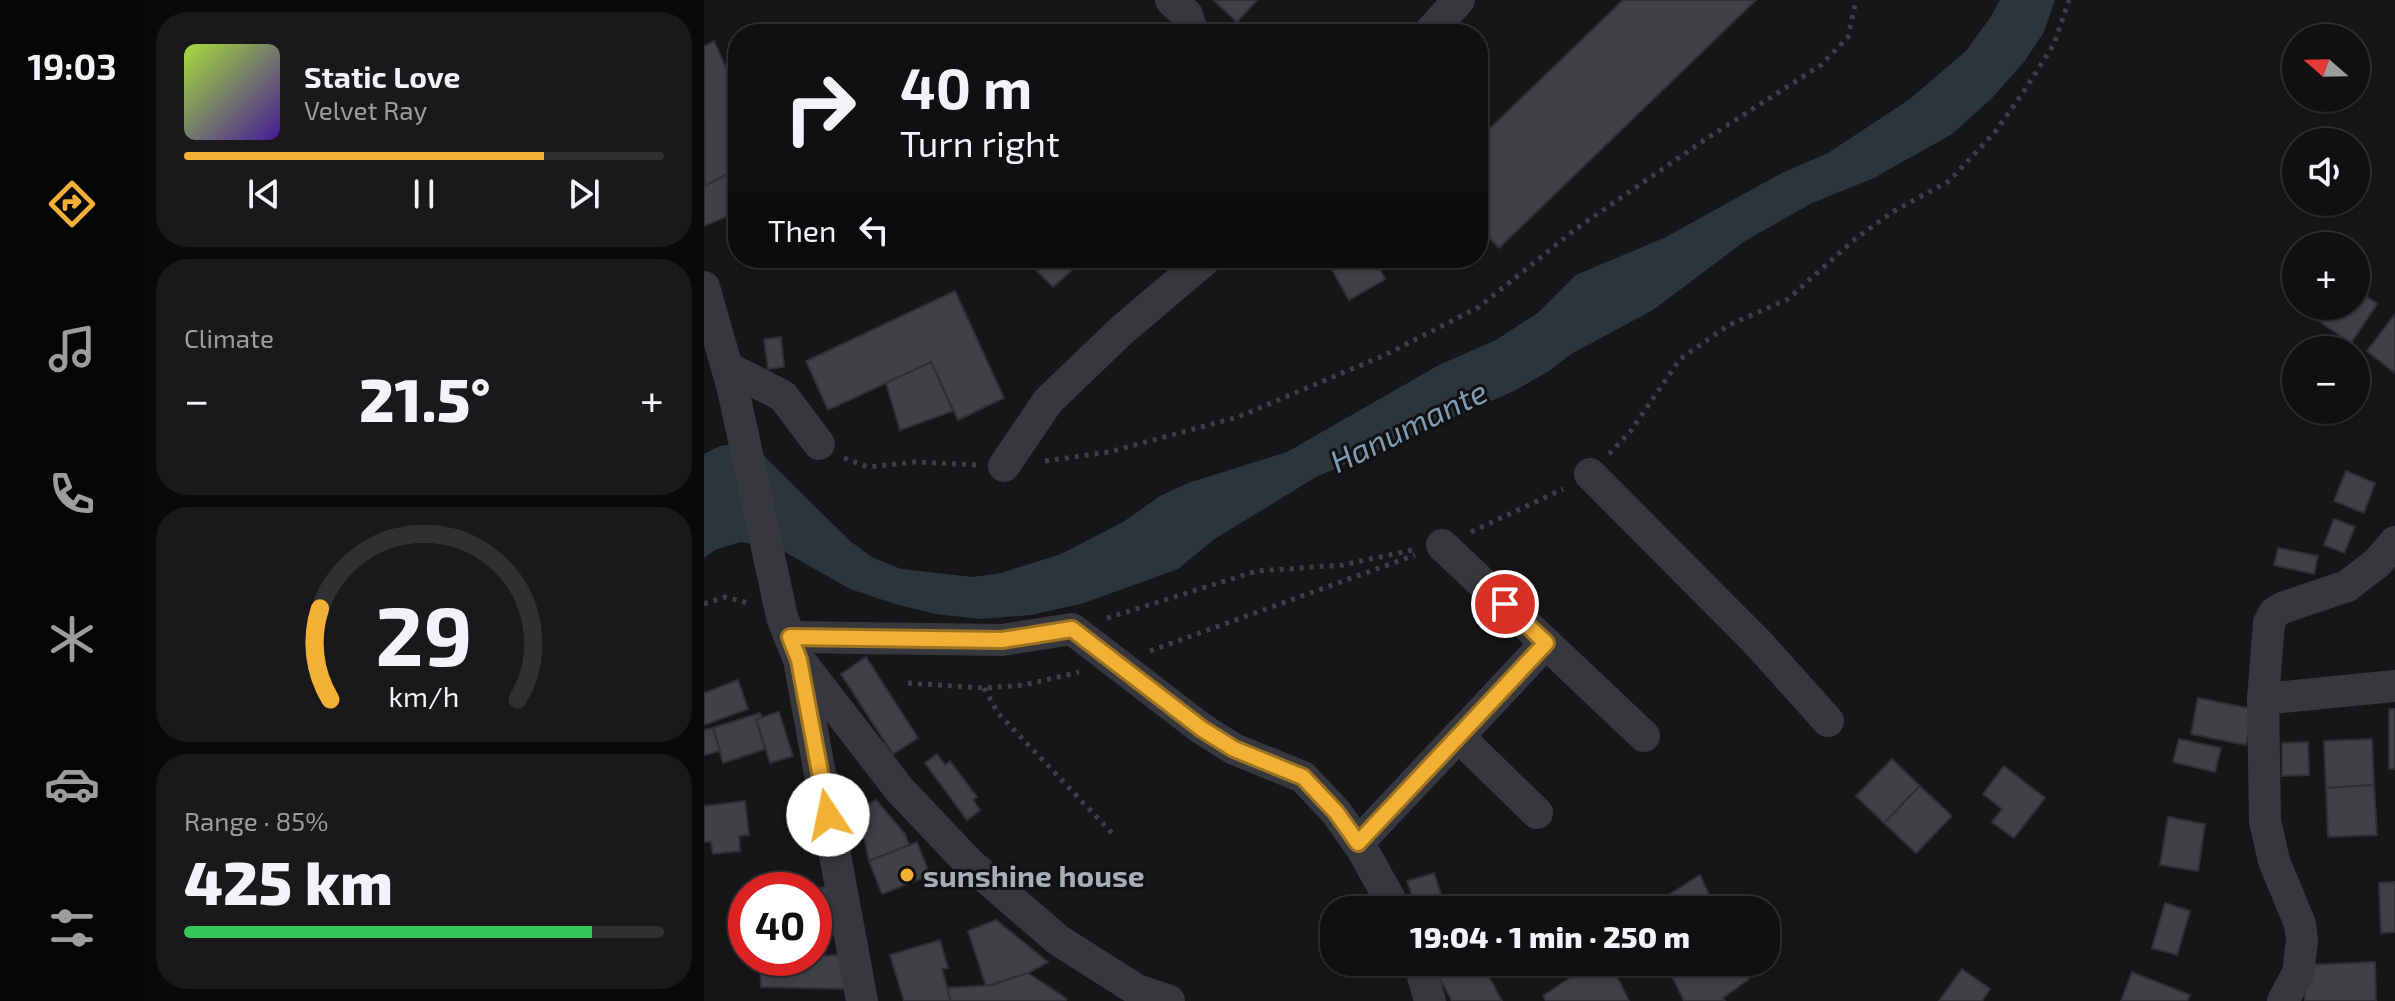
<!DOCTYPE html>
<html lang="en">
<head>
<meta charset="utf-8">
<style>
	body { margin:0; font-family:"Exo 2",sans-serif; background:#19191b; color:#f1f3f6; height:100vh; display:flex; flex-direction:column; font-size:30px; white-space:nowrap }
	* { box-sizing:border-box; margin:0 }
	p { font-size:26px; color:#9c9d9f }
	.icon { flex:none; width:44px; height:44px; fill:none; stroke:currentColor; stroke-width:2; stroke-linecap:round; stroke-linejoin:round }
	.map { position:relative; flex:1; overflow:hidden }
	.details { display:flex; flex-direction:column; gap:12px; padding:12px; background:#09090a; width:560px }
	.details>* { flex:none }
	.hud { position:absolute; left:24px; top:24px; width:760px; height:244px; border-radius:32px; box-shadow:0 2px 6px #0004,0 0 0 2px #303032; background:#101012; color:#f1f3f6; overflow:hidden }
	.needle { width:52px; rotate:290deg }
	.controls { position:absolute; left:1578px; top:24px; display:grid; gap:16px }
	.controls a { display:grid; place-items:center; width:88px; height:88px; border-radius:50%; background:#101012; box-shadow:0 2px 6px #0004,0 0 0 2px #303032; font-size:40px }
	.speed { position:absolute; left:24px; top:872px; display:flex; gap:16px; font-size:40px; font-weight:700; text-align:center }
	.speed>* { display:grid; place-content:center; width:104px; height:104px; border-radius:50%; background:#101012; box-shadow:0 2px 6px #0004,0 0 0 2px #303032; line-height:1 }
	.speed .limit { border:12px solid #d22; background:#fff; color:#111 }
	.pin { position:absolute; display:grid; place-items:center; width:68px; height:68px; color:#fff; margin:-34px; border:4px solid #fff; border-radius:50%; box-shadow:0 2px 8px #0007 }
	.me { position:absolute; width:88px; margin:-44px; rotate:349deg; stroke-linejoin:round; filter:drop-shadow(0 0 6px #0008) }
	.turn { display:flex; align-items:center; gap:28px; height:168px; padding:0 40px; font-size:36px }
	.turn .icon { width:104px; height:104px; stroke-width:2.5 }
	.turn b { display:block; font-size:56px; line-height:68px }
	.then { display:flex; align-items:center; height:76px; padding:0 40px; background:#0003; gap:16px; font-size:30px }
	.big { font-size:60px; font-weight:800; line-height:1.1 }
	.details .widget { flex:1; display:flex; flex-direction:column; justify-content:center; gap:12px; min-width:0; padding:0 28px; border-radius:32px; background:#19191b }
	.details .dial { align-items:center; gap:0 }
	.dial svg { height:208px; overflow:visible; fill:none; stroke:#303032; stroke-width:7; stroke-linecap:round; text-anchor:middle }
	.dial text { fill:#f1f3f6; stroke:none }
	.song { display:flex; align-items:center; gap:24px }
	.cover { width:96px; height:96px; border-radius:12px; background:linear-gradient(135deg,hsl(80 70% 55%),hsl(260 70% 35%)) }
	.played { height:8px; border-radius:4px; background:linear-gradient(90deg,#f2b134 75%,#303032 75%) }
	.keys { display:flex; justify-content:space-around; direction:ltr }
	.heat { display:flex; justify-content:space-between; align-items:center; font-size:44px; direction:ltr }
	.charge { height:12px; border-radius:6px; background:linear-gradient(90deg,#34c759 85%,#303032 0) }
	.trip { position:absolute; left:616px; top:896px; width:460px; height:80px; border-radius:32px; background:#101012; box-shadow:0 2px 6px #0004,0 0 0 2px #303032; font-weight:800; line-height:80px; text-align:center }
	main { display:flex; flex:1; min-height:0 }
	.tab-bar { display:flex; flex-direction:column; width:144px; justify-content:space-around; align-items:center; background:#060607; color:#9c9d9f }
	.tab-bar .icon { width:56px; height:56px }
	.tab-bar .current { color:#f2b134 }
	.tab-bar b { font-size:36px; color:#f1f3f6 }
	.map>svg:first-child { display:block }
	.water { fill:#2c353c }
	.building { fill:#404145; stroke:#303034; stroke-width:2 }
	.lines { fill:none; stroke-linecap:round; stroke-linejoin:round }
	.path { stroke:#3d3f44; stroke-width:5; stroke-dasharray:4 6; stroke-linecap:butt }
	.minor { stroke:#37383d; stroke-width:32 }
	.route-casing { stroke:#9d7322; stroke-width:20 }
	.route { stroke:#f2b134; stroke-width:14 }
	.poi-dot { fill:#f2b134; stroke:#111113; stroke-width:3 }
	.labels { text-anchor:middle; dominant-baseline:central; stroke-width:6; stroke-linejoin:round; paint-order:stroke }
	.poi-label { font-size:30px; font-weight:bold; fill:#a8adb8; stroke:#111113; text-anchor:start }
	.water-label { font-size:32px; font-style:italic; fill:#7f9bb3; stroke:#111113 }
</style>
</head>
<body>
<main>
<nav class="tab-bar">
<b>19:03</b>
<svg class="icon current" aria-label="directions" viewBox="0 0 24 24"><path d="M12 3l9 9-9 9-9-9zM9 14v-3h6M13 9l2 2-2 2"/></svg>
<svg class="icon" aria-label="music" viewBox="0 0 24 24"><path d="M9 18V5l10-2v13"/><circle cx="6" cy="18" r="3"/><circle cx="16" cy="16" r="3"/></svg>
<svg class="icon" aria-label="phone" viewBox="0 0 24 24"><path d="M5 4h4l2 5-3 2q2 4 5 5l2-3 5 2v4C11 20 4 13 5 4z"/></svg>
<svg class="icon" aria-label="climate" viewBox="0 0 24 24"><path d="M12 3v18M4 7l16 10M4 17L20 7"/></svg>
<svg class="icon" aria-label="car" viewBox="0 0 24 24"><path d="M5 17H2v-5l4-1 3-4h7l3 4 3 1v5h-3M9 17h6M6 11h13"/><circle cx="7" cy="17" r="2"/><circle cx="17" cy="17" r="2"/></svg>
<svg class="icon" aria-label="filters" viewBox="0 0 24 24"><path d="M4 7h16M4 17h16"/><circle cx="9" cy="7" r="2"/><circle cx="15" cy="17" r="2"/></svg>
</nav>
<section class="details">
<div class="widget">
<div class="song"><i class="cover"></i><div><b>Static Love</b><p>Velvet Ray</p></div></div>
<div class="played"></div>
<div class="keys"><svg class="icon" aria-label="previous" viewBox="0 0 24 24"><path d="M18 5L8 12l10 7zM5 5v14"/></svg><svg class="icon" aria-label="pause" viewBox="0 0 24 24"><path d="M8 5v14M16 5v14"/></svg><svg class="icon" aria-label="next" viewBox="0 0 24 24"><path d="M6 5l10 7-10 7zM19 5v14"/></svg></div>
</div>
<div class="widget"><p>Climate</p>
<div class="heat"><a>−</a><b class="big">21.5°</b><a>+</a></div>
</div>
<div class="widget dial"><svg viewBox="0 0 100 80">
<path d="M14 69A42 42 0 1 1 86 69"/>
<path d="M14 69A42 42 0 0 1 10 34" stroke="#f2b134"/>
<text x="50" y="56" font-size="32" font-weight="700">29</text>
<text x="50" y="72" font-size="11">km/h</text>
</svg></div>
<div class="widget"><p>Range · 85%</p><b class="big">425 km</b><div class="charge"></div></div>
</section>
<div class="map">
<svg width="1691" height="1001" viewBox="0 0 1691 1001">
	<rect width="100%" height="100%" fill="#161618"/>
	<polygon class="water" points="1296,0 1351,0 1340,32 1320,62 1287,99 1248,134 1170,178 1108,203 1041,241 949,310 867,354 845,371 810,391 612,477 509,540 474,569 380,603 327,615 277,619 231,614 191,604 146,589 72,547 37,542 11,550 0,558 0,454 16,446 33,444 57,453 146,541 168,557 197,569 269,577 297,573 357,554 419,522 456,496 484,483 583,452 735,365 792,340 835,312 872,275 962,237 1078,173 1124,153 1206,99 1262,51 1286,18"/>
	<g class="building">
		<polygon points="509,0 553,0 533,22"/>
		<polygon points="919,0 1052,0 795,248 774,226 774,140"/>
		<polygon points="10,41 34,94 34,203 1,218 0,46"/>
		<polygon points="26,173 34,198 34,212 0,226 0,186"/>
		<polygon points="320,258 382,258 349,287"/>
		<polygon points="625,258 670,258 681,279 645,300 622,259"/>
		<polygon points="1652,289 1673,304 1647,343 1612,319 1621,306 1652,306"/>
		<polygon points="251,291 300,398 254,420 227,362 124,410 102,361"/>
		<polygon points="1691,314 1691,373 1663,351"/>
		<polygon points="77,337 80,367 64,369 60,339"/>
		<polygon points="227,362 249,411 196,430 182,383"/>
		<polygon points="1642,471 1671,483 1660,513 1630,501"/>
		<polygon points="1630,519 1651,527 1640,553 1620,545"/>
		<polygon points="1574,548 1614,556 1610,574 1570,565"/>
		<polygon points="162,657 214,738 189,754 137,674"/>
		<polygon points="34,680 44,709 0,725 0,693"/>
		<polygon points="1494,698 1549,709 1542,745 1487,734"/>
		<rect x="1685" y="709" width="6" height="60"/>
		<polygon points="75,712 89,756 66,763 52,719"/>
		<polygon points="56,713 58,718 52,719 61,749 19,763 9,728"/>
		<polygon points="9,728 16,751 0,755 0,730"/>
		<polygon points="1475,739 1517,748 1511,772 1469,762"/>
		<polygon points="1668,739 1670,785 1622,788 1620,741"/>
		<polygon points="1604,742 1605,775 1578,776 1578,743"/>
		<polygon points="233,754 241,765 246,761 273,797 269,800 276,810 263,820 221,763"/>
		<polygon points="1188,759 1216,786 1180,823 1152,796"/>
		<polygon points="1300,766 1341,798 1310,838 1288,822 1298,809 1279,794"/>
		<polygon points="1670,785 1673,835 1624,837 1622,788"/>
		<polygon points="1216,786 1248,816 1212,853 1180,823"/>
		<polygon points="172,800 201,834 205,845 165,861 154,809"/>
		<polygon points="41,801 45,835 35,836 36,851 9,854 7,842 0,842 0,806"/>
		<polygon points="1464,817 1501,824 1494,871 1456,865"/>
		<polygon points="213,842 226,875 178,894 165,861"/>
		<polygon points="730,873 742,910 713,910 703,881"/>
		<polygon points="996,875 1012,910 941,910"/>
		<polygon points="1691,882 1691,932 1677,933 1675,883"/>
		<polygon points="123,887 126,905 110,908 110,890 104,890"/>
		<polygon points="1461,903 1486,911 1473,955 1448,948"/>
		<polygon points="292,920 344,962 324,973 282,986 264,931"/>
		<polygon points="236,940 244,968 238,969 247,1001 200,1001 186,955"/>
		<polygon points="138,955 143,989 57,987 56,958"/>
		<polygon points="743,962 777,962 798,1001 748,1001 731,969"/>
		<polygon points="889,962 906,962 925,1001 842,1001 839,996"/>
		<polygon points="961,962 1037,962 1045,979 1019,998 1021,1001 980,1001"/>
		<polygon points="1671,962 1672,1001 1601,1001 1600,965"/>
		<polygon points="1258,969 1286,989 1278,1001 1235,1001"/>
		<polygon points="1428,972 1486,995 1483,1001 1417,1001"/>
		<polygon points="324,973 363,999 361,1001 247,1001 243,988 289,985"/>
	</g>
	<g class="lines">
		<g class="path">
			<polyline points="905,454 926,432 976,359 1025,325 1084,299 1151,239 1190,211 1245,181 1291,132 1318,94 1350,44 1365,0"/>
			<polyline points="140,458 164,467 211,462 272,465"/>
			<polyline points="341,461 405,452 534,417 681,355 775,307 873,228 1002,139 1117,65 1144,37 1152,0"/>
			<polyline points="767,532 859,489"/>
			<polyline points="0,604 21,597 44,603"/>
			<polyline points="403,618 553,571 639,565 708,550"/>
			<polyline points="446,651 711,555"/>
			<polyline points="204,683 280,688 320,685 375,672"/>
			<polyline points="280,688 294,713 408,833"/>
		</g>
		<g class="minor">
			<polyline points="467,0 483,15 489,34"/>
			<polyline points="724,34 755,0"/>
			<polyline points="0,287 29,389 78,617 95,660 158,1001"/>
			<polyline points="24,368 79,396 115,444"/>
			<polyline points="300,466 344,401 418,330 503,258"/>
			<polyline points="886,474 1054,643 1124,721"/>
			<polyline points="738,545 940,736"/>
			<polyline points="86,637 298,640 368,629 498,729 530,749 599,777 632,812 658,849 692,910"/>
			<polyline points="100,666 195,789 264,862 354,940 433,990 465,1001"/>
			<polyline points="1559,699 1691,686"/>
			<polyline points="754,736 833,813"/>
			<polyline points="654,843 842,643"/>
			<polyline points="715,962 726,1001"/>
			<polyline points="1579,1001 1594,973 1598,940 1596,924 1570,861 1561,821 1559,699 1565,623 1570,613 1578,608 1643,586 1673,563 1691,542"/>
		</g>
	</g>
	<g class="lines">
		<defs>
			<polyline id="route" points="124,815 95,660 86,637 298,640 368,629 498,729 530,749 599,777 632,812 654,843 842,643 801,604"/>
		</defs>
		<use href="#route" class="route-casing"/>
		<use href="#route" class="route"/>
	</g>
	<circle class="poi-dot" cx="203" cy="875" r="8"/>
	<g class="labels">
		<g class="poi-label">
			<text x="219" y="875">sunshine house</text>
		</g>
		<g class="water-label">
			<text transform="translate(704 425) rotate(-26)">Hanumante</text>
		</g>
	</g>
</svg>
<div class="controls">
<a><svg class="needle" viewBox="-14 -14 28 28"><path d="M0-13l5 13h-10z" fill="#e53935"/><path d="M0 13l5-13h-10z" fill="#9c9d9f"/></svg></a>
<a><svg class="icon" aria-label="sound" viewBox="0 0 24 24"><path d="M4 9h4l5-4v14l-5-4H4zM17 9q2 3 0 6"/></svg></a>
<a>+</a>
<a>−</a>
</div>
<div class="speed"><div class="limit">40</div></div>
<div class="pin" style="left:801px;top:604px;background:#d93025"><svg class="icon" aria-label="arrive" viewBox="0 0 24 24"><path d="M6 21V4h12l-3 4 3 4H6"/></svg></div>
<svg class="me" style="left:124px;top:815px" viewBox="-20 -20 40 40"><circle r="19" fill="#fff"/><path d="M0-13L10 11 0 6-10 11z" fill="#f2b134"/></svg>
<div class="trip">19:04 · 1 min · 250 m</div>
<div class="hud">
<div class="turn"><svg class="icon" aria-label="right" viewBox="0 0 24 24"><path d="M7 20v-9h11M14 6l5 5-5 5"/></svg><div><b>40 m</b>Turn right</div></div>
<div class="then">Then<svg class="icon" aria-label="left" viewBox="0 0 24 24"><path d="M17 20v-9H6M10 6l-5 5 5 5"/></svg></div>
</div>
</div>
</main>
</body>
</html>
